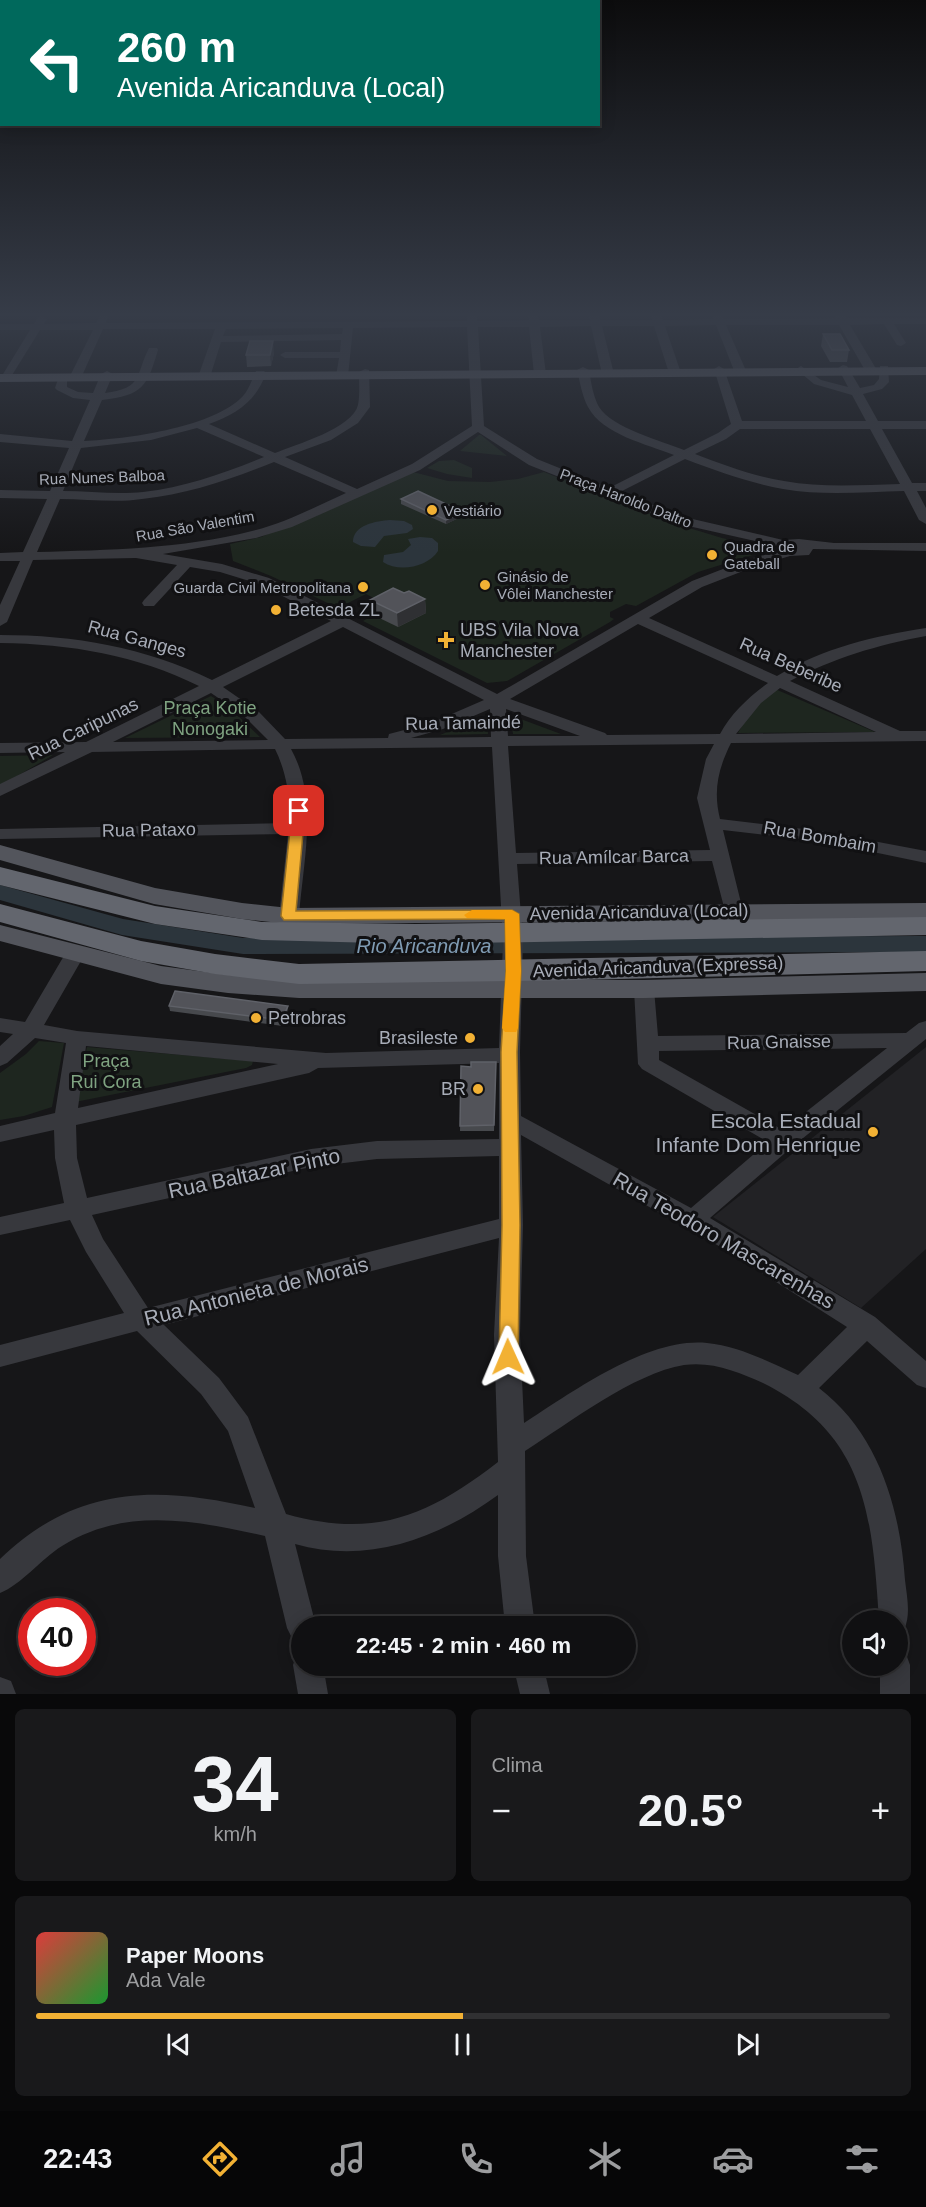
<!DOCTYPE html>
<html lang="pt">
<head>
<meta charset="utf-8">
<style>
	body { margin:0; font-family:Helvetica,sans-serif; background:#19191b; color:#f1f3f6; height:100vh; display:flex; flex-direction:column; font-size:22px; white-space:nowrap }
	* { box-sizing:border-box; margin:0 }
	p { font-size:20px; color:#9c9d9f }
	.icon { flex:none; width:33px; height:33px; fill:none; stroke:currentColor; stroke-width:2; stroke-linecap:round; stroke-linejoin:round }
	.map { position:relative; height:1694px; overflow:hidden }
	.drawer { display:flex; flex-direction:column; gap:15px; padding:15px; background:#09090a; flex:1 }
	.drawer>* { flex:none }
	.hud { position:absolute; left:0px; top:0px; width:600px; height:126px; box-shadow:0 3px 15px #0003,0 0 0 2px #303032; background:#00695c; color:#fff; overflow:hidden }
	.controls { position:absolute; left:842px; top:1610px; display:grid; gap:12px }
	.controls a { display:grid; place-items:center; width:66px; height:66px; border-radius:50%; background:#101012; box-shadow:0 3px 15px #0003,0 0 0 2px #303032; font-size:30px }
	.speed { position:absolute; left:18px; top:1598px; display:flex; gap:12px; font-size:30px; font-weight:700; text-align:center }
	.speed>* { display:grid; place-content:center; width:78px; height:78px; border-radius:50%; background:#101012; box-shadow:0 3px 15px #0003,0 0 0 2px #303032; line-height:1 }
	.speed .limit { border:9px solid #d22; background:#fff; color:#111 }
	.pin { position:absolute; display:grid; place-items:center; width:51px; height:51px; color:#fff; margin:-26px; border-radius:12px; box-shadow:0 3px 9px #0006 }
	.me { position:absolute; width:66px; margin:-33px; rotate:359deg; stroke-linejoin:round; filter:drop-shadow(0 0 4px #0008) }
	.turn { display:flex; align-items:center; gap:21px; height:126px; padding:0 18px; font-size:27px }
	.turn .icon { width:78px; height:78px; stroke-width:2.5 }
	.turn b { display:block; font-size:42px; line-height:51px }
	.big { font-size:45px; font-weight:700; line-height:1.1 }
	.drawer .card { flex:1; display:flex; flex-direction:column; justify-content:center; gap:9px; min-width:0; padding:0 21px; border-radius:9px; background:#19191b }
	.drawer .dial { align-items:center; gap:0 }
	.dial b { font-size:78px; line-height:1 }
	.song { display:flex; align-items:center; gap:18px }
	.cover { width:72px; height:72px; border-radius:9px; background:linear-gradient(135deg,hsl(0 70% 55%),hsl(130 70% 35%)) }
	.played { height:6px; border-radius:3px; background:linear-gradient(90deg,#f2b134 50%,#303032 50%) }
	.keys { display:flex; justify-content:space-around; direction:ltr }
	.heat { display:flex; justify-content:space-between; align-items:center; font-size:33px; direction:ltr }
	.drawer .tiles { flex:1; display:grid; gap:15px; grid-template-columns:1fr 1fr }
	.card:last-child { grid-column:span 2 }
	.trip { position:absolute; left:291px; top:1616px; width:345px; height:60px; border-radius:30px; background:#101012; box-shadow:0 3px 15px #0003,0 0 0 2px #303032; font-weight:700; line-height:60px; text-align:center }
	.tab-bar { display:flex; height:96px; justify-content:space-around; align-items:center; background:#060607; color:#9c9d9f }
	.tab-bar .icon { width:42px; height:42px }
	.tab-bar .current { color:#f2b134 }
	.tab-bar b { font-size:27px; color:#f1f3f6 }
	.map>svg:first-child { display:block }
	.built { fill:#222225 }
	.green { fill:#1e261f }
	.water { fill:#2c353c }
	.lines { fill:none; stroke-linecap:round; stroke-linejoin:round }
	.river { fill:#2c353c; fill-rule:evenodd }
	.minor { fill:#37383d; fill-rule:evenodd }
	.major { fill:#53555c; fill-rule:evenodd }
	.highway { fill:#63666e; fill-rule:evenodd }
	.wall { fill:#47494d }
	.shaded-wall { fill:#2f3033 }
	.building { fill:#525359; stroke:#5f6168; stroke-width:1.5 }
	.route { fill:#f2b134; stroke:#9d7322; stroke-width:1.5 }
	.slow { fill:#f59e0b }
	.poi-dot { fill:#f2b134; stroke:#111113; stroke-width:2 }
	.labels { text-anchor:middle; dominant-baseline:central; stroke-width:6; stroke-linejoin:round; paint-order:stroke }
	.far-street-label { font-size:15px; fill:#a8adb8; stroke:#111113 }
	.far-poi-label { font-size:15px; fill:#a8adb8; stroke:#111113; text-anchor:start }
	.poi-label { font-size:18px; fill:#a8adb8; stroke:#111113; text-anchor:start }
	.street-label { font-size:18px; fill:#a8adb8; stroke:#111113 }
	.park-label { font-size:18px; fill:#7fa381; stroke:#111113 }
	.water-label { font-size:20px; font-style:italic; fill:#7f9bb3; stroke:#111113 }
	.near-poi-label { font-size:21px; fill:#a8adb8; stroke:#111113; text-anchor:end }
	.near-street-label { font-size:21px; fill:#a8adb8; stroke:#111113 }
</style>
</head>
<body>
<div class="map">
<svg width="926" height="1694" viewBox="0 0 926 1694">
	<rect width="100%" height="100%" fill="#161618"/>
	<polygon class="built" points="926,1047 926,1249 861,1308 713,1217"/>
	<g class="green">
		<polygon points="479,435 481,435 507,456 460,451"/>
		<polygon points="454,460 472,468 472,478 447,474 427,468 439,461"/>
		<polygon points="413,472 448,481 490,482 518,479 544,472 676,524 722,538 772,549 698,572 636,606 626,604 610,612 610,617 614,619 610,622 507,681 487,683 363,621 389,606 366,594 338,608 271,576 233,561 230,544 261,537"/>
		<polygon points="775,689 875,732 738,733 751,709"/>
		<polygon points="211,696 230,708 260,737 125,738"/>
		<polygon points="510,715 561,734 513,734"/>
		<polygon points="487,716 488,734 440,735"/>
		<polygon points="53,755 0,786 0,756"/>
		<polygon points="39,1041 64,1043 52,1107 24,1116 0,1120 0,1073 26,1054"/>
		<polygon points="87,1047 253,1061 252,1065 246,1068 75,1102"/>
	</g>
	<g class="water">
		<path d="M390,520L404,521L412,525L413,529L407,533L384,536L375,547L361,546L353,542C353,525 376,521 390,520Z"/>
		<path d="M420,537L432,538L438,543V551C428,567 399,573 383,562L384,555L403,552L411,545L408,539Z"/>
	</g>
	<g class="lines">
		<polygon class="river" points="0,885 123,919 243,938 926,936 926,952 243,954 122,935 0,900"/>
		<g class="minor">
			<path d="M100,315H108L106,323L467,321V315H477V321L529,320L528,315H538L539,320H590L589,315H599L600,320H652L651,315H661L663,320L714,319L712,315H722L724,319L836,318L834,315H844L846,318H926V324H894L906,343L901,346L897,345L884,324L850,325L878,372L872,375L866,372L839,325H726L747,373L741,376L735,373L716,325L665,326L681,373L675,376L669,373L654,326H602L614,374L608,377L602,374L591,326L540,327L546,374L540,377L534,374L529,327H478L484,426L537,459L609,488L674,455C647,444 603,435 588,407C582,396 580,382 577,370L583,367L589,370C591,382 593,396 599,407C612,428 662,441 684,450L718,433L731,424L714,369L719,366L724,369L742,421H866L852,395L814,384L796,369L801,366L821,380L848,387L838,368L843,365L847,366L860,388L874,385L879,379L880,366H888L889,382L882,389L863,394L878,421H926V429H882L912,483H926V491H917L926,508V524L919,520L904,491C864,492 823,496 783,489C750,483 717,471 685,459L620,492L684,517L783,540L799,539L834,543H926V551L813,549L809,555L790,556L756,566L702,587L649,618L777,676C823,648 874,636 926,628V636C877,645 834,658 790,681L900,731H926V741L731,743C718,769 713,791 720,819L820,831L926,851V863L820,841L723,830L743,911L741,915H727L725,911L712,861L517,864L523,941L520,1052L521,1116L691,1208L768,1142L642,1069L638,1064L634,989L637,984L644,982L651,984L654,989L658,1036L906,1033L919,1023L926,1021V1039L792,1147L710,1218L875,1317L926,1361V1388L917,1385L867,1341L819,1388C879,1434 900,1509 905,1580C907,1597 911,1615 904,1630L897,1633V1620H879C872,1516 867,1435 763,1383C739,1372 712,1361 684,1365C634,1373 569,1423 525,1451L526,1556L535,1626H505L498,1556V1495C439,1538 368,1565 295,1544L316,1626H302V1643L292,1638L287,1628L265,1536C196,1521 126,1506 62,1546C41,1559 21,1585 0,1593V1559C78,1484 157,1486 255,1508L228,1431L201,1394L137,1331L0,1367V1345L124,1313L86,1252L70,1220L0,1235V1217L64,1203L55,1158L54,1130L0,1142V1126L55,1113L66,1043L35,1038L7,1063L0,1066V1046L13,1034L0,1032V1018L25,1022L68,949L75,947L82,949L85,954L44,1025L77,1031L326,1053L499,1048L503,941L492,747L291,749C319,799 303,862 299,916L296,920L289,922L282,920L279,916L288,834L0,839V829L289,823C291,799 286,771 275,749L92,752L0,796V784L65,752L0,753V743L86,742L199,686C136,655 71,644 0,643V635C75,635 144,647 212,680L331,621L259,584L220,572L190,567L154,606H144L142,603L144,600L177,565L136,558L33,560L7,622L0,626V605L20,561H0V553L23,552L47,499L0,498V490L50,491L69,448L0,442V434L72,441L90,400L73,398L57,390L55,388L59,376H67V387L78,392L93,393L101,374L107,371L113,374L105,393C144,388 135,375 149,348H157L158,350C147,387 143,395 102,400L84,441C127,439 208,428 240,399C249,391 251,381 256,371H264L266,373C256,402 236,414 209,424L275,453C295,445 353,428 358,405C360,395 359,382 359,372L365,369L369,370L370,407L358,423L331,440L285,457L357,489L412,464L472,426L467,327L353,328L348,376L342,379L336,376L339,358H285L280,355L285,352H340L341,340L221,342L210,377L204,380L198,377L215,329H103L81,378L75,381L69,378L93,330H40L9,380L0,379L30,330H0V324H34L38,317L42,316L47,319L44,324L96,323ZM343,328L342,334L223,336L226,329ZM197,428L264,457C224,473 186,487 143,492C117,495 89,491 63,491L81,448L151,440ZM740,429H870L900,484C861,485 822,488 784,481C753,476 724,465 695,454L726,439ZM478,432L529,465L675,523L777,546L779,551L746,560L692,581L497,694L269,578L222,564L163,554L256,538L292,527L420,470ZM274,462L346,493C315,507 285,523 252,531C181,549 109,550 37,552L60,499C87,499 116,503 142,499C189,494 231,479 274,462ZM638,624L768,683C749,697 731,713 720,734L607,735L605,733L510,699ZM343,627L484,700L431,723L389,734L388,738L285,739L259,712L223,687ZM780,688L876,732L736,734L761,703ZM211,693L242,714L268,740L113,742ZM490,709L491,737L411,738L443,729ZM506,709L580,736H508ZM714,744L706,759L697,798L710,850L516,853L508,746ZM86,1046L278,1064L78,1108ZM887,1048L783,1130L659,1060V1051ZM499,1063V1139L377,1141L311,1149L87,1198L77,1158L76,1125L309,1073L318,1068ZM521,1135L726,1250L847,1327L798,1375C769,1362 739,1346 707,1343C647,1337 573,1392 524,1423L520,1335L523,1225ZM499,1156V1219L148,1308L103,1239L92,1215L311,1167L377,1159ZM499,1238L494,1335L498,1462C428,1516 375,1539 286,1514L248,1417L219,1378L164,1325Z"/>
			<polygon points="897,1651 906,1654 910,1665 910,1694 880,1694 880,1665 897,1665"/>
			<polygon points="302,1653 302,1665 323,1665 328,1694 298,1694 293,1665 297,1654"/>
			<polygon points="513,1665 543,1665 550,1694 520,1694"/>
			<polygon points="0,1677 11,1681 16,1694 0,1694"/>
		</g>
		<g class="major">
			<polygon points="926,367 926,375 0,382 0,374"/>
			<polygon points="0,845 155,888 242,903 289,908 926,903 926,919 289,924 242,919 154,904 0,860"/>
			<polygon points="0,925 161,966 228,975 299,980 644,980 926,973 926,991 644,998 299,998 228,993 161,984 0,941"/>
		</g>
		<g class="highway">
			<polygon points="0,867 155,906 262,922 416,924 926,917 926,935 416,944 262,940 155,924 0,885"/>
			<polygon points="0,904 141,941 215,954 299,964 926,951 926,971 580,980 299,984 215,974 141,961 0,922"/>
		</g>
	</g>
	<g class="wall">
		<polygon points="823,334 849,350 847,362 830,362 821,346"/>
		<polygon points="274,353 271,366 247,367 246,355"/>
		<polygon points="401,499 463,516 446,524 401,504"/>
		<polygon points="404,593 425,599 426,613 398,627 371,614 370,600"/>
		<polygon points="169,1006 288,1006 288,1011 283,1026 170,1011"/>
		<polygon points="496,1062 494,1131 460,1131 461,1066 471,1067"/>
	</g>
	<g class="shaded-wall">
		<polygon points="273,341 274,353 271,366 270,355"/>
		<polygon points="463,512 463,516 446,524 446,520"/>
		<polygon points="425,599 426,613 398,627 397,613"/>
		<polygon points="288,1006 288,1011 283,1026 282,1020"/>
	</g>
	<g class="building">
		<polygon points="823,334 840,334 849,350 832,350"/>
		<polygon points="250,341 273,341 270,355 246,355"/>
		<polygon points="418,491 463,512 446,520 401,499"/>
		<polygon points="393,588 404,593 409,591 425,599 397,613 370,600"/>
		<polygon points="175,991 288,1006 282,1020 169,1006"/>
		<polygon points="471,1062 496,1062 494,1125 460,1126 461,1066 471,1067"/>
	</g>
	<linearGradient id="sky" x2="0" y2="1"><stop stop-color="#0c0c0d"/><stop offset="0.57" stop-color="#363c48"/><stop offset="1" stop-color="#363c48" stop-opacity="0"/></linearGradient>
	<rect width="926" height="552" fill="url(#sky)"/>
	<polygon class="route" points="299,807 305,811 296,911 512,910 519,914 521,971 517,1052 520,1225 518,1357 515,1363 508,1365 502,1363 499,1357 502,1225 501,1052 506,971 505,919 284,920 281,916 292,811"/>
	<polygon class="slow" points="472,910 512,910 519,914 521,971 518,1028 516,1032 505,1032 502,1028 506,971 505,919 467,918 464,915"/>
	<g class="poi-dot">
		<circle cx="432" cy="510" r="6"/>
		<circle cx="712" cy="555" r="6"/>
		<circle cx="485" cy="585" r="6"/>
		<circle cx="363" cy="587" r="6"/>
		<circle cx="276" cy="610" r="6"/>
		<path d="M443 631h6v6h6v6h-6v6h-6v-6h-6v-6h6z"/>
		<circle cx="256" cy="1018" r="6"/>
		<circle cx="470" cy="1038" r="6"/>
		<circle cx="478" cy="1089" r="6"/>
		<circle cx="873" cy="1132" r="6"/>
	</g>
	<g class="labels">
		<g class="far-street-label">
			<text transform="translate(102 477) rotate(-2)">Rua Nunes Balboa</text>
			<text transform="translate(626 498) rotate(21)">Praça Haroldo Daltro</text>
			<text transform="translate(195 526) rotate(-10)">Rua São Valentim</text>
		</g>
		<g class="far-poi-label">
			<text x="444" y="510">Vestiário</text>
			<text x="724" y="546">Quadra de<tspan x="724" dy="17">Gateball</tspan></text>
			<text x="497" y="576">Ginásio de<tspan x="497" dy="17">Vôlei Manchester</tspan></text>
			<text x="351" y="587" text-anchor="end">Guarda Civil Metropolitana</text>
		</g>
		<g class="poi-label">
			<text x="288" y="610">Betesda ZL</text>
			<text x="460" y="630">UBS Vila Nova<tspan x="460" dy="21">Manchester</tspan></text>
			<text x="268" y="1018">Petrobras</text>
			<text x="458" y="1038" text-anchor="end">Brasileste</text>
			<text x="466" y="1089" text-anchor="end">BR</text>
		</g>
		<g class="street-label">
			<text transform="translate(137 639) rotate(15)">Rua Ganges</text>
			<text transform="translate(791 665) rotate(24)">Rua Beberibe</text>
			<text transform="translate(463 723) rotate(-1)">Rua Tamaindé</text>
			<text transform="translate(83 729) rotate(-26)">Rua Caripunas</text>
			<text transform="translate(149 830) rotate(-1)">Rua Pataxo</text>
			<text transform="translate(820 837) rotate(10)">Rua Bombaim</text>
			<text transform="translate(614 857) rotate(-1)">Rua Amílcar Barca</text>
			<text transform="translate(639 912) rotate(-1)">Avenida Aricanduva (Local)</text>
			<text transform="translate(658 967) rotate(-2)">Avenida Aricanduva (Expressa)</text>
			<text transform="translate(779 1042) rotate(-1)">Rua Gnaisse</text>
		</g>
		<g class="park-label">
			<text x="210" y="708">Praça Kotie<tspan x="210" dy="21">Nonogaki</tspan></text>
			<text x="106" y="1061">Praça<tspan x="106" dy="21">Rui Cora</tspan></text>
		</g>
		<g class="water-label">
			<text x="424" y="946">Rio Aricanduva</text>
		</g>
		<g class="near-poi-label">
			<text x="861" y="1120">Escola Estadual<tspan x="861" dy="24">Infante Dom Henrique</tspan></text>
		</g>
		<g class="near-street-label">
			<text transform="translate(254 1173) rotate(-12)">Rua Baltazar Pinto</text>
			<text transform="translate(724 1240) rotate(30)">Rua Teodoro Mascarenhas</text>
			<text transform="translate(256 1291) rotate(-14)">Rua Antonieta de Morais</text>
		</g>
	</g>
</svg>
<div class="controls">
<a><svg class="icon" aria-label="sound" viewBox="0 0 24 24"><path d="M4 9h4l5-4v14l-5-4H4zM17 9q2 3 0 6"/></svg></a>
</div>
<div class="speed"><div class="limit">40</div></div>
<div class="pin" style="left:299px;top:811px;background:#d93025"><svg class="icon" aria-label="arrive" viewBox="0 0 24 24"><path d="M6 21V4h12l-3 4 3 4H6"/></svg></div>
<svg class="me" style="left:508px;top:1357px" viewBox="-20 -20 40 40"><path d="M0-17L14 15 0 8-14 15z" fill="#f2b134" stroke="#fff" stroke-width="4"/></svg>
<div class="trip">22:45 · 2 min · 460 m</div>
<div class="hud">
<div class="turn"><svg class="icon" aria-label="left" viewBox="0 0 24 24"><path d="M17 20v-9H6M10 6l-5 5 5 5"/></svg><div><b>260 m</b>Avenida Aricanduva (Local)</div></div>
</div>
</div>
<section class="drawer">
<div class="tiles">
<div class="card dial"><b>34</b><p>km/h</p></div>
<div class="card"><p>Clima</p>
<div class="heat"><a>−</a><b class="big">20.5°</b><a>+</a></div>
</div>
<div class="card">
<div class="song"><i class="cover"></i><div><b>Paper Moons</b><p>Ada Vale</p></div></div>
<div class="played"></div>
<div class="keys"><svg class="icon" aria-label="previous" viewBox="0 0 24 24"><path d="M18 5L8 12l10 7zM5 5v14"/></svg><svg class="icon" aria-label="pause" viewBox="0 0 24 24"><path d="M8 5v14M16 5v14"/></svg><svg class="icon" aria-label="next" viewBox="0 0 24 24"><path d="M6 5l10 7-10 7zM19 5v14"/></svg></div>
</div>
</div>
</section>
<nav class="tab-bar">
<b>22:43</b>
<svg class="icon current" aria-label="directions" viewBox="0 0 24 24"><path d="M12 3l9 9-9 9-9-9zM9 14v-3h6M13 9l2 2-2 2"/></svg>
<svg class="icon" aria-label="music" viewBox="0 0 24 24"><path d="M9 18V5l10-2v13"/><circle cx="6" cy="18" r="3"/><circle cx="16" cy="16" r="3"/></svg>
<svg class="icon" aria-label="phone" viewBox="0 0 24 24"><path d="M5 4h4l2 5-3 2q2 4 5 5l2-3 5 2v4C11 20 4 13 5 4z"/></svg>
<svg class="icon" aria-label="climate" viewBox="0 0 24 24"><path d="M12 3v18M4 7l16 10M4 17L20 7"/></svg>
<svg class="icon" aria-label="car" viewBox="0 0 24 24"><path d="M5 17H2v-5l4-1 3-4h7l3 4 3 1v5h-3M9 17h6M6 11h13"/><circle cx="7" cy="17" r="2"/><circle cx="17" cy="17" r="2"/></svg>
<svg class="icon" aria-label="filters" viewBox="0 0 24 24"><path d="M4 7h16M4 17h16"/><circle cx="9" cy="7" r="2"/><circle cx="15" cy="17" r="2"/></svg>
</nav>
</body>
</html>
